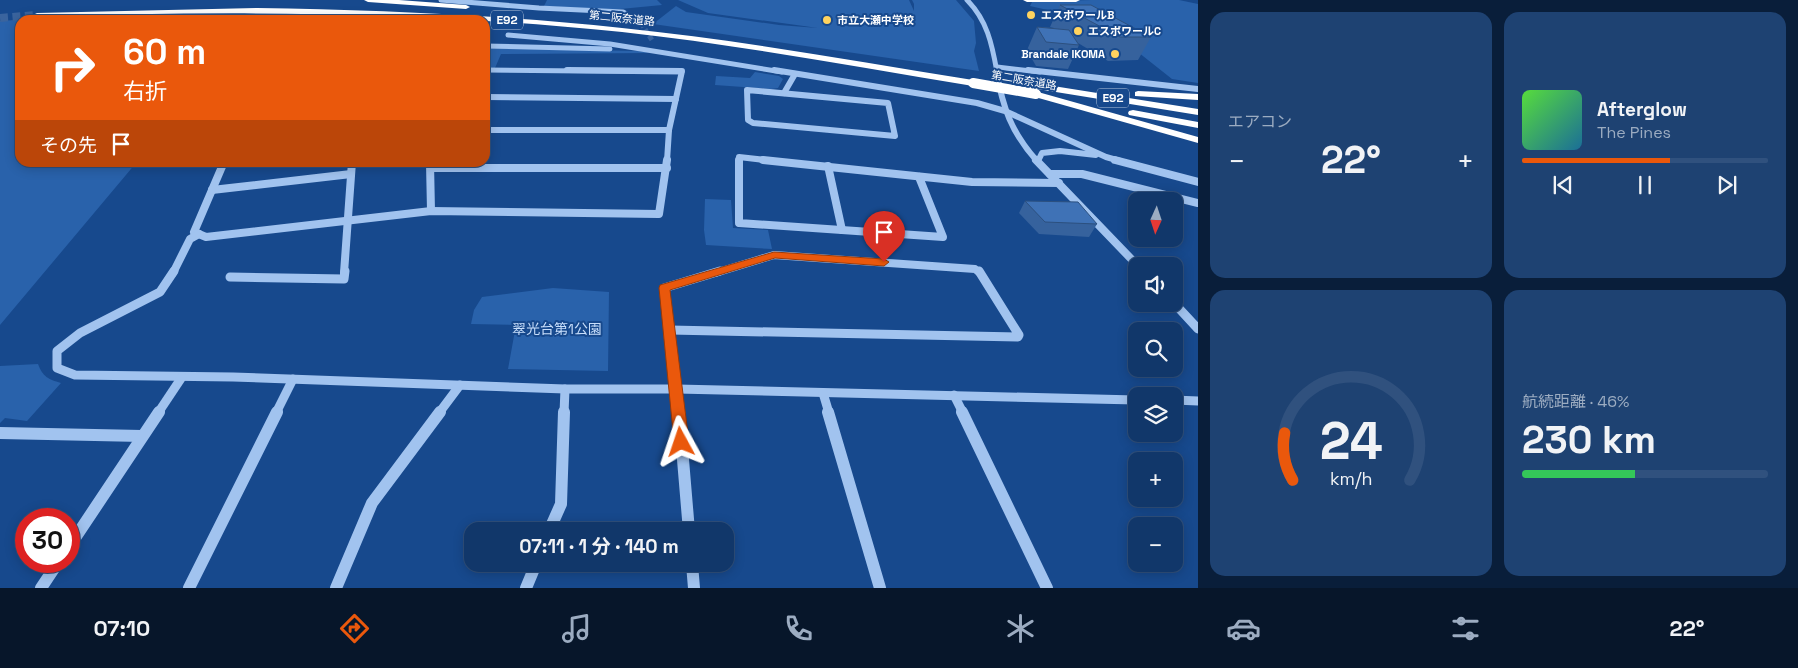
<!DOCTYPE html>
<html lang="ja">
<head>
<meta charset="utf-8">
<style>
	body { margin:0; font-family:"Space Grotesk","Noto Sans JP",sans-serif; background:#1e4272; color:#f1f3f6; height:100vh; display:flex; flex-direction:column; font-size:19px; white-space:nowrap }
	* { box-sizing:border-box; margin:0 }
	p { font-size:16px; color:#9cacc1 }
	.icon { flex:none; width:28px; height:28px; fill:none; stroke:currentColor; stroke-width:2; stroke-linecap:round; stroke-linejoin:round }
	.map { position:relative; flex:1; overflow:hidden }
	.sheet { display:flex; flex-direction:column; gap:12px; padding:12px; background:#091e3a; width:600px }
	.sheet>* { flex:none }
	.guide { position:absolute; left:15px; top:15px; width:475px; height:152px; border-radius:15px; box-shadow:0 2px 12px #0003,0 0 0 1px #30517e; background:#ea580c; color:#fff; overflow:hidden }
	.needle { width:32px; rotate:183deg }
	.tools { position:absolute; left:1128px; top:192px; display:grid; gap:10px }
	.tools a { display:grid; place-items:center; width:55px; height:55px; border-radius:10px; background:#11376a; box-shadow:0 2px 12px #0003,0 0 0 1px #30517e; font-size:25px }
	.speed { position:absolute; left:15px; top:508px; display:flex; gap:10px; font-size:25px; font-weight:700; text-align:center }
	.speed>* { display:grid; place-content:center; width:65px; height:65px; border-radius:50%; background:#11376a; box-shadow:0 2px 12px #0003,0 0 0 1px #30517e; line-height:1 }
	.speed .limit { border:8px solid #d22; background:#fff; color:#111 }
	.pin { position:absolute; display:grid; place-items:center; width:42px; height:42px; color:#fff; margin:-51px -21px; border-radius:50% 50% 50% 0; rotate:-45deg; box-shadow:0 0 5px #0007 }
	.pin .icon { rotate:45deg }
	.me { position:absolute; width:55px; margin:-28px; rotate:355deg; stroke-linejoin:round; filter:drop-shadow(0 0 4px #0008) }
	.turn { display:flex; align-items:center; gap:18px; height:105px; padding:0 25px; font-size:22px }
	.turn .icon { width:65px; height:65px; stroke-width:2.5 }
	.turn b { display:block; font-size:35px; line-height:42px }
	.then { display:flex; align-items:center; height:48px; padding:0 25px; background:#0003; gap:10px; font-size:19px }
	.big { font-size:38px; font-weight:700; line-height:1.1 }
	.sheet .card { flex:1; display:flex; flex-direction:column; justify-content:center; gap:8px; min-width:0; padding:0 18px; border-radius:15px; background:#1e4272 }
	.sheet .dial { align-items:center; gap:0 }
	.dial svg { height:130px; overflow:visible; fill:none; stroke:#30517e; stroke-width:7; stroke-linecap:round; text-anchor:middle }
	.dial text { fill:#f1f3f6; stroke:none }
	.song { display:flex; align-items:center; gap:15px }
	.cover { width:60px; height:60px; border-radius:8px; background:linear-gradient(135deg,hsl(110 70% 55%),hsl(200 70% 35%)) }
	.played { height:5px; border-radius:2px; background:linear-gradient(90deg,#ea580c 60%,#30517e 60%) }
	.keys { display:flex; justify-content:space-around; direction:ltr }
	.heat { display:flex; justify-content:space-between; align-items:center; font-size:28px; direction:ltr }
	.charge { height:8px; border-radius:4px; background:linear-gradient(90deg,#34c759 46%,#30517e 0) }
	.sheet .tiles { flex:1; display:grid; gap:12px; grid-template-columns:repeat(2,1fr) }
	.trip { position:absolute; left:464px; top:522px; width:270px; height:50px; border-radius:15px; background:#11376a; box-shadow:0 2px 12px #0003,0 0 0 1px #30517e; font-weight:700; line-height:50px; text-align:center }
	.menu { display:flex; height:80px; justify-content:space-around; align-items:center; background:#07162a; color:#9cacc1 }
	.menu .icon { width:35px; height:35px }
	.menu .selected { color:#ea580c }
	.menu b { font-size:22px; color:#f1f3f6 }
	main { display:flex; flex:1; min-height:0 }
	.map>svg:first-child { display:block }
	.green { fill:#2962ab }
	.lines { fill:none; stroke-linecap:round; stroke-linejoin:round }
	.minor-tunnel { stroke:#3a649e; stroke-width:5; stroke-dasharray:5 2.5; stroke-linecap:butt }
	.highway-tunnel { stroke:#3a649e; stroke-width:8; stroke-dasharray:8 4.5; stroke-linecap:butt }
	.minor-far4 { stroke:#a1c3ef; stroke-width:5 }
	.minor-far3 { stroke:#a1c3ef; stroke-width:6 }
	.minor-far2 { stroke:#a1c3ef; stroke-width:8 }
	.minor-far1 { stroke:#a1c3ef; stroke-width:9 }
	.minor { stroke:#a1c3ef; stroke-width:12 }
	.highway { fill:#fff; fill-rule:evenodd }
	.highway-bridge { stroke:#fff; stroke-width:10 }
	.wall { fill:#36629d }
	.building { fill:#3f72b6; stroke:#2c507f }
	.route { fill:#ea580c; stroke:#983908 }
	.poi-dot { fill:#ffd35f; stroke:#17498d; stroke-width:2 }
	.labels { text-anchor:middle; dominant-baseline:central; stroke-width:4; stroke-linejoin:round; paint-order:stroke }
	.far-poi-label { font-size:11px; font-weight:bold; fill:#fff; stroke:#17498d; text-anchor:start }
	.far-street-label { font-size:11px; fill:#fff; stroke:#17498d }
	.shield { fill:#17498d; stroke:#b9c8dd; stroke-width:1 }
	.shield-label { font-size:12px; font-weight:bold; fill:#fff }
	.park-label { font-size:14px; fill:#c7defb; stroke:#17498d }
</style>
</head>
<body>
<main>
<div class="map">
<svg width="1198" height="588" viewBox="0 0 1198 588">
	<rect width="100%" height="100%" fill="#17498d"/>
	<g class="green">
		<polygon points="547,0 657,0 662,5 610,10 544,6"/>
		<polygon points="678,0 909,0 914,11 914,4 912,0 956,0 974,21 976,43 974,51 979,71 653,24 676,6 686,12 779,25 818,28 708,13"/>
		<polygon points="1091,0 1179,0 1198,4 1198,83 1172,79 1100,22 1030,6 1032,2"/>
		<polygon points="45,18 141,20 20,20 20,162 136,163 0,325 0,21"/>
		<polygon points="485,48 639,51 651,53 501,54 495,68 485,68"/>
		<polygon points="755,72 779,76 783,79 778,88 771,89 715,85 716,76 750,78"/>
		<polygon points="705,199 731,200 733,228 768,230 772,249 706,245 704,230"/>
		<polygon points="553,288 609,292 608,371 508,369 516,325 471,324 474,310 482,297"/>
		<path d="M38,364C43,377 48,379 61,383L27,421L5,418L0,423V366Z"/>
	</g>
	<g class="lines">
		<polyline class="minor-tunnel" points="641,23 652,40"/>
		<polyline class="highway-tunnel" points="0,18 37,15"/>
		<g class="minor-far4">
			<polyline points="441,0 539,8 623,12 641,23"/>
			<path d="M967,0C987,20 992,44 997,72"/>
			<polyline points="508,35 610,44 782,72"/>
			<polyline points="485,46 610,49"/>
			<polyline points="997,67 1040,72"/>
			<polyline points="485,70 682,72"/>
		</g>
		<g class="minor-far3">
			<polyline points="567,70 682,71 669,130 667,161"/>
			<polyline points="774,70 977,103 1005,111 1106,157 1120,161"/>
			<path d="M996,70C1003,108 1011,132 1037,161"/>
			<polyline points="1028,70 1198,89"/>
			<polygon points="747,90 888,103 895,136 753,123 748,120"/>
			<polyline points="784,93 795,74"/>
			<polyline points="485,97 676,99"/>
			<polyline points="485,130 669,130"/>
			<polyline points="739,161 739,157 774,161"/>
			<polyline points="1038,161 1042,153 1060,151 1096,155"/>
		</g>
		<g class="minor-far2">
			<polyline points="739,160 739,223 943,237 919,177"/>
			<polyline points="763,160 972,182 1059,183"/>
			<polyline points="1036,160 1138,266"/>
			<polyline points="1115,160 1198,182"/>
			<polyline points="224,162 194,232 206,237 431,211 659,214 667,160"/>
			<polyline points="430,163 431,211"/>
			<polyline points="828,166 842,230"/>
			<polyline points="431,168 667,168"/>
			<polyline points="1050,174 1082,174 1198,203"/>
			<polyline points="212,190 351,174"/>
			<polyline points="173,273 190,239 199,234"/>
			<polyline points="344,273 352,162"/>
			<polyline points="715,273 774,255 975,269 980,273"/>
		</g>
		<g class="minor-far1">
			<polyline points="174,271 160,292 80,333 57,351 57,368 75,375 233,377 565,389 677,389 1136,400"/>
			<polyline points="230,277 344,279 345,271"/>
			<polyline points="1174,303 1198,329"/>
			<polyline points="670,330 1018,337 1019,335 979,271"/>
			<polyline points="823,393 829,413"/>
			<polyline points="954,395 963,413"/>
			<polyline points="1174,400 1198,401"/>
			<polyline points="158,413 182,377"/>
			<polyline points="276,413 293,379"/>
			<polyline points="439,413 460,385"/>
			<polyline points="564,413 565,389"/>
			<polyline points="679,413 664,288 720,271"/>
		</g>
		<g class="minor">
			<polyline points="679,412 689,531"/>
			<polyline points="828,412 880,588"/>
			<polyline points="962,412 1047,588"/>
			<polyline points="0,433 142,436"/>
			<polyline points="549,531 561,504 564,412"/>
			<polyline points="69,547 159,412"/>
			<polyline points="692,564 694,588"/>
			<polyline points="41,588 59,561"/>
			<polyline points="189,588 277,412"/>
			<polyline points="336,588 372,503 440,412"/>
			<polyline points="526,588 536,564"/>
		</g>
		<g class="highway">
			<polygon points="364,0 399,0 466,5 470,7 466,9 368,2"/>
			<polygon points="1023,0 1080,0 1076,2 1027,2"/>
			<path d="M257,8C379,10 501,15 622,28C740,40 856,61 973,80L978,83L973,86C856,67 740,45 622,32C428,12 233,10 37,17L33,15L37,13Z"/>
			<polygon points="1028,82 1198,109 1198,115 1025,87 1025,83"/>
			<polygon points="1138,91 1198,94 1198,100 1135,96 1135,92"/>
			<polygon points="1038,92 1198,137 1198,143 1035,97 1035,93"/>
			<polygon points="1133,110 1198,122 1198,128 1129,115 1128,113 1129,111"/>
		</g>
		<polyline class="highway-bridge" points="973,83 1036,94"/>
	</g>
	<g class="wall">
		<polygon points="1060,5 1151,37 1138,60 1108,61 1078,43 1079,45 1068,69 1036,66 1027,50 1037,27 1054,28 1050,27"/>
		<polygon points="1025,201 1097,224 1089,237 1039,234 1019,213"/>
	</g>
	<g class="building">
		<polygon points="1060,5 1091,5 1151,37 1120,37"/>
		<polygon points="1037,27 1069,30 1079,45 1046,42"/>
		<polygon points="1025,201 1078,202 1097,224 1045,222"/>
	</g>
	<polygon class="route" points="774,252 884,259 889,262 884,266 775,258 670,290 689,442 686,446 681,448 676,446 674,442 659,288 660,285"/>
	<g class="poi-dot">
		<circle cx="1031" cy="15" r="5"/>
		<circle cx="827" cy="20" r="5"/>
		<circle cx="1078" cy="31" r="5"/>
		<circle cx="1115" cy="54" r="5"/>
	</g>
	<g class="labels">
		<g class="far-poi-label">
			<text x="1041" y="15">エスポワールB</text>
			<text x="837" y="20">市立大瀬中学校</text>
			<text x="1088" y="31">エスポワールC</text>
			<text x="1105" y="54" text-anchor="end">Brandale IKOMA</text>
		</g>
		<g class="far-street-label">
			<text transform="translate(622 18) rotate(6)">第二阪奈道路</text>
			<text transform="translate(1024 80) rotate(10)">第二阪奈道路</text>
		</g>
		<g class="shield">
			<rect x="491" y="10.5" width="32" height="19" rx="4"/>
			<rect x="1097" y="88.5" width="32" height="19" rx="4"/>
		</g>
		<g class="shield-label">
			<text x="507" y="20">E92</text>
			<text x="1113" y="98">E92</text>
		</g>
		<g class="park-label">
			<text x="557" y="329">翠光台第1公園</text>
		</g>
	</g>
</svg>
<div class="tools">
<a><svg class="needle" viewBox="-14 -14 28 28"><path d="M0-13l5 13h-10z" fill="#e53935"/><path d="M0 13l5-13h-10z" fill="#9cacc1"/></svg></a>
<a><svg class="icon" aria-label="sound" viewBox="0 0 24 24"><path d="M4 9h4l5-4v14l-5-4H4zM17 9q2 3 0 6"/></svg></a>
<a><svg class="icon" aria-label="search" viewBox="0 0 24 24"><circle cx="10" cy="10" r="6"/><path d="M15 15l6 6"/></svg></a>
<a><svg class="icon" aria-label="layers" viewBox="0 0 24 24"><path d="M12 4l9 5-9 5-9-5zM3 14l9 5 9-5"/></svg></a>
<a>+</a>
<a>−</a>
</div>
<div class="speed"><div class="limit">30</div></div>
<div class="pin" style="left:884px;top:262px;background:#d93025"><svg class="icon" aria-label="arrive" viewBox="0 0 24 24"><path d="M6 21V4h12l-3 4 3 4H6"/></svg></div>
<svg class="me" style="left:681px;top:442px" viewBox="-20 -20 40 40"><path d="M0-17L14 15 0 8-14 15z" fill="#ea580c" stroke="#fff" stroke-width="4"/></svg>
<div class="trip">07:11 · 1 分 · 140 m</div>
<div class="guide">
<div class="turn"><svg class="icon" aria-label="right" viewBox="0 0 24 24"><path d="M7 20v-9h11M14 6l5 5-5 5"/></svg><div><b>60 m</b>右折</div></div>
<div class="then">その先<svg class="icon" aria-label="arrive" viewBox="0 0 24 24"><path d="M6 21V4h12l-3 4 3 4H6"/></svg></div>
</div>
</div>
<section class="sheet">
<div class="tiles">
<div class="card"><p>エアコン</p>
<div class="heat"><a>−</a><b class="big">22°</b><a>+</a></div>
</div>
<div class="card">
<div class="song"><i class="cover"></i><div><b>Afterglow</b><p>The Pines</p></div></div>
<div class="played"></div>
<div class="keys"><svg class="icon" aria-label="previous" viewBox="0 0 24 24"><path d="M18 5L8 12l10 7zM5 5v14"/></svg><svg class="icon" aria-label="pause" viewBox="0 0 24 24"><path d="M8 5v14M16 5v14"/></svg><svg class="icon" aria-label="next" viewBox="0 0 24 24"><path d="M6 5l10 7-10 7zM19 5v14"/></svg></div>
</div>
<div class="card dial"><svg viewBox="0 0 100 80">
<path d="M14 69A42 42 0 1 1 86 69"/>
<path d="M14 69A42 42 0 0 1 9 40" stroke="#ea580c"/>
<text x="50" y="56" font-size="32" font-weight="700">24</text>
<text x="50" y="72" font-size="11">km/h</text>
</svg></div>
<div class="card"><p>航続距離 · 46%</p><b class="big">230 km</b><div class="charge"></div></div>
</div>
</section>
</main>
<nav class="menu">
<b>07:10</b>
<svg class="icon selected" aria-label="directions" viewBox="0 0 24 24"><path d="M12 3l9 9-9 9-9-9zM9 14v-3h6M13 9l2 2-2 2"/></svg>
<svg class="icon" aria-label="music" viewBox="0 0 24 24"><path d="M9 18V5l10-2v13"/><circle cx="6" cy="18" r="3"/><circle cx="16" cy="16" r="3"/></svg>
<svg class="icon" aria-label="phone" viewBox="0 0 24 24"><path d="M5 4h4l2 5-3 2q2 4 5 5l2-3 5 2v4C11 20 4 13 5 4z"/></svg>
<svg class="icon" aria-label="climate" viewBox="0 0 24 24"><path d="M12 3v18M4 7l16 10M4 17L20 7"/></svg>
<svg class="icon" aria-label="car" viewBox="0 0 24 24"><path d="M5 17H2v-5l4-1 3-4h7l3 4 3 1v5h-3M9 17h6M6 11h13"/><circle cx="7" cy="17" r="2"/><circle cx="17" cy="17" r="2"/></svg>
<svg class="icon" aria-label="filters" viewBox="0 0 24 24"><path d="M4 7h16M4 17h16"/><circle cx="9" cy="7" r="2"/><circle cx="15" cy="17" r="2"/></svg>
<b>22°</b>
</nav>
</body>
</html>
